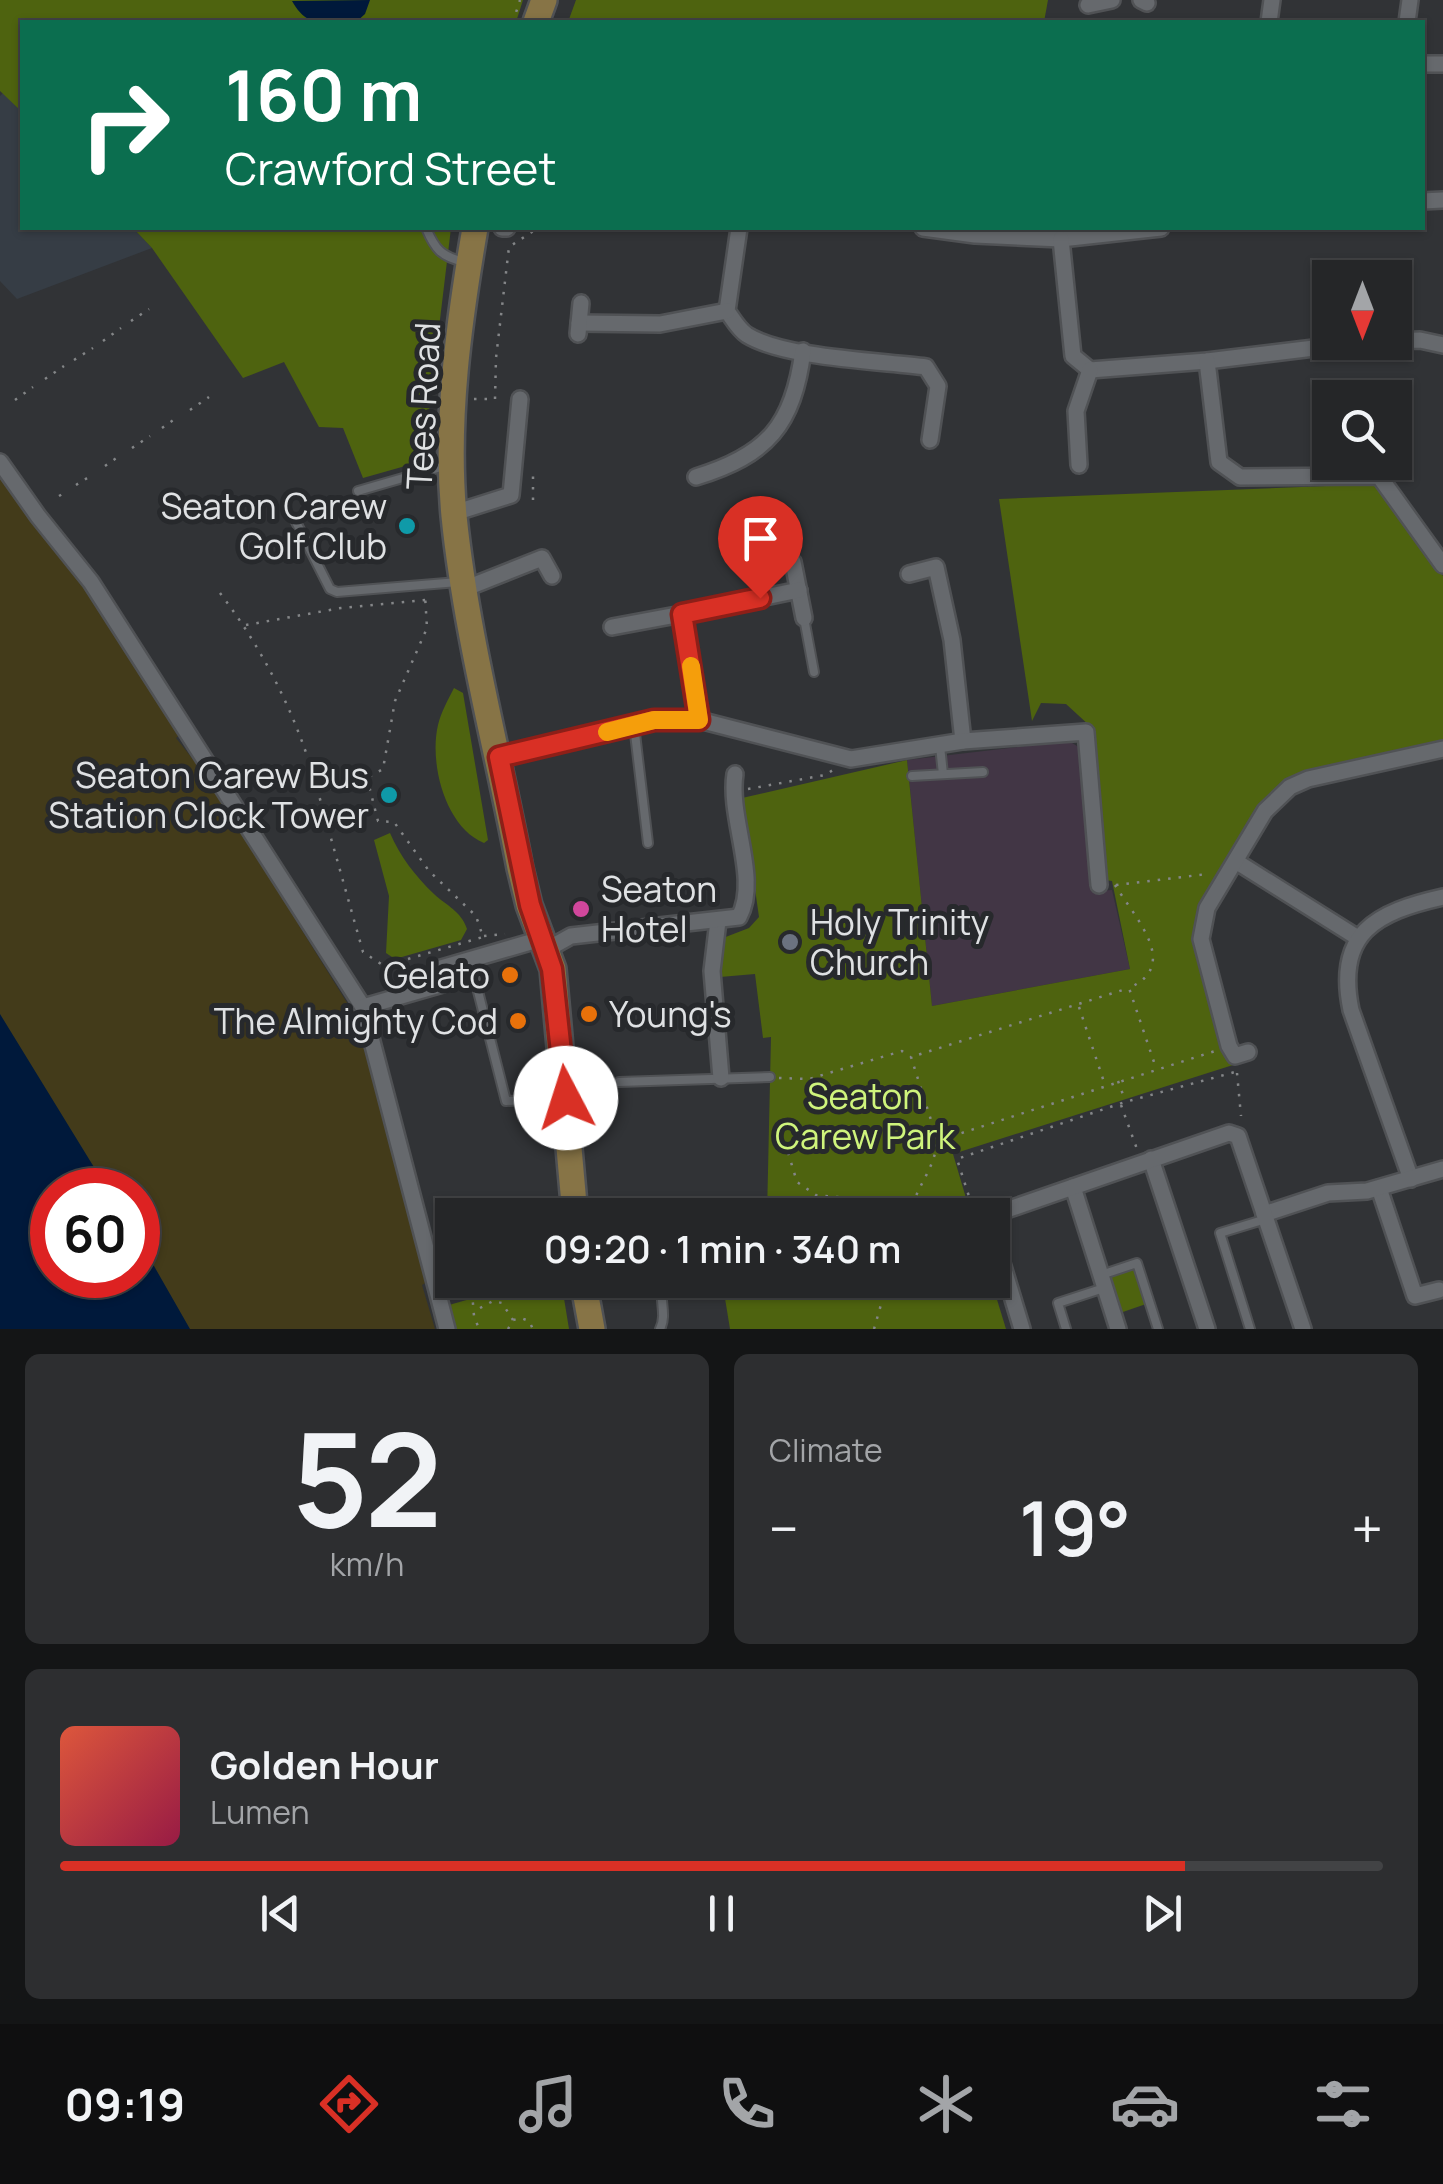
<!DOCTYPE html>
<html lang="en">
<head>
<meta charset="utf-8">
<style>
	body { margin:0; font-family:Manrope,sans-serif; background:#2d2e30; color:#f1f3f6; height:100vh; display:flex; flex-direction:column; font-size:38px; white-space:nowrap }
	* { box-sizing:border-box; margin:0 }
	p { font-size:32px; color:#a3a5a8 }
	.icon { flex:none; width:55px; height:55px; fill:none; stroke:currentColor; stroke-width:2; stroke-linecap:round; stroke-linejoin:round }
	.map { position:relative; height:1329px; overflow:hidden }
	.side { display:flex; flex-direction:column; gap:25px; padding:25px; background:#141516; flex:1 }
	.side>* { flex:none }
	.banner { position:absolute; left:20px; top:20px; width:1405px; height:210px; border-radius:0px; box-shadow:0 2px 8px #0004,0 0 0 2px #424345; background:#0b6e4f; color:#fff; overflow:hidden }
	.needle { width:65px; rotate:180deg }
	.controls { position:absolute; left:1312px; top:260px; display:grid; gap:20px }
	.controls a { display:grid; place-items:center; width:100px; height:100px; border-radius:0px; background:#252628; box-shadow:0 2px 8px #0004,0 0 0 2px #424345; font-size:50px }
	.speed { position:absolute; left:30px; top:1168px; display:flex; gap:20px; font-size:50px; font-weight:700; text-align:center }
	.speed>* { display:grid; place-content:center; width:130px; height:130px; border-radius:50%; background:#252628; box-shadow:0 2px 8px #0004,0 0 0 2px #424345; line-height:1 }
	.speed .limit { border:15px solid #d22; background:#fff; color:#111 }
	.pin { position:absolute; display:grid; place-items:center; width:85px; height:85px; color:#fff; margin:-102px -42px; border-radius:50% 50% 50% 0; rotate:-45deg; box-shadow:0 0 10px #0007 }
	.pin .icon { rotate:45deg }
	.me { position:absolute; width:110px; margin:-55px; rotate:355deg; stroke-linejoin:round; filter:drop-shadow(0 0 8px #0008) }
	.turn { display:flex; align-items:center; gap:35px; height:210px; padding:0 40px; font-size:45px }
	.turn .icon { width:130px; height:130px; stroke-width:2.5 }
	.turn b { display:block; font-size:70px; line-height:85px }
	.big { font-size:75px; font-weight:600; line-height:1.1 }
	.side .card { flex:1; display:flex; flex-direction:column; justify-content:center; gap:15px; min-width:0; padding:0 35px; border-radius:15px; background:#2d2e30 }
	.side .dial { align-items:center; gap:0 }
	.dial b { font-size:130px; line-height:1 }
	.song { display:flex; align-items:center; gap:30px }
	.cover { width:120px; height:120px; border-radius:15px; background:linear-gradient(135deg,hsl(10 70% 55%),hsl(340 70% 35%)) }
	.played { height:10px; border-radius:5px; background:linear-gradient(90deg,#d93025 85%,#424345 85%) }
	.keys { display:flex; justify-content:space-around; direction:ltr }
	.heat { display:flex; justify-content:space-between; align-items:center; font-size:55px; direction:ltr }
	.side .tiles { flex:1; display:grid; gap:25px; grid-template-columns:1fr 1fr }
	.card:last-child { grid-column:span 2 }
	.trip { position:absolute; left:435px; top:1198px; width:575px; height:100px; border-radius:0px; background:#252628; box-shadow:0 2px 8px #0004,0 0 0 2px #424345; font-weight:600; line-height:100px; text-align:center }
	.menu { display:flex; height:160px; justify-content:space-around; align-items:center; background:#0f0f10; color:#a3a5a8 }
	.menu .icon { width:70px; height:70px }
	.menu .active { color:#d93025 }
	.menu b { font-size:45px; color:#f1f3f6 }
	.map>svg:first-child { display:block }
	.built { fill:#363d45 }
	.education { fill:#423645 }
	.green { fill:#4e630f }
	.sand { fill:#433b1a; fill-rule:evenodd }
	.water { fill:#00193b }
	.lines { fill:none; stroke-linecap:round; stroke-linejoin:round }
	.lane-casing { stroke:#505255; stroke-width:12 }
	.street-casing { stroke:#505255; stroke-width:20 }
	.primary-casing { stroke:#505255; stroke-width:30 }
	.path { stroke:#848688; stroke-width:2.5; stroke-dasharray:2.5 8; stroke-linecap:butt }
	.lane { stroke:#66696d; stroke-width:8 }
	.street { stroke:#66696d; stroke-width:15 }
	.primary { stroke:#877446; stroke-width:25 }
	.route-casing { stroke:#8d1f18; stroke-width:25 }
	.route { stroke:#d93025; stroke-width:18 }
	.slow { stroke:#f59e0b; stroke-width:18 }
	.culture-dot { fill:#0f9aa8; stroke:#27292c; stroke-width:4 }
	.hotel-dot { fill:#d1479c; stroke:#27292c; stroke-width:4 }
	.worship-dot { fill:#6b7280; stroke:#27292c; stroke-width:4 }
	.food-dot { fill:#e8710a; stroke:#27292c; stroke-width:4 }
	.labels { text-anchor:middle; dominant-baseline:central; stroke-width:10; stroke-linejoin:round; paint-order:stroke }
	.street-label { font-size:35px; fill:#dfe1e3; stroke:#27292c }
	.poi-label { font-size:35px; fill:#dfe1e3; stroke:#27292c; text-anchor:end }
	.park-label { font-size:35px; fill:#cff47c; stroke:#27292c }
</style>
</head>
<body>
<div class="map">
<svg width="1443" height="1329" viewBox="0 0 1443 1329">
	<rect width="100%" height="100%" fill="#313336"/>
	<polygon class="built" points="4,92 22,112 22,228 133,228 152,248 17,299 0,281 0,96"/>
	<polygon class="education" points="1069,741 1080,748 1094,891 1112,890 1130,969 932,1006 907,760"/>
	<g class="green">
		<polygon points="0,0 523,0 516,22 22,22 22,112 0,91"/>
		<polygon points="576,0 1048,0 1044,22 568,22"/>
		<polygon points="133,228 451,228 423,461 363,478 343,428 319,427 284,362 243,378 152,248"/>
		<polygon points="1376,484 1443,576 1443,740 1278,785 1232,865 1201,948 1233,1065 953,1154 971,1215 767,1215 771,1037 763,1038 755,974 720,977 723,938 749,928 759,917 742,798 907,760 932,1006 1130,969 1112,881 1105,880 1090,726 1066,704 1041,703 1032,721 999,499"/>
		<path d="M454,688L463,693L488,840L484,843C445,827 429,763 438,725C441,712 448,700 454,688Z"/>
		<path d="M390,833C400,856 415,876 434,894C447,906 461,911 467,929L461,940L395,959L386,953L389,896L374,840Z"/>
		<polygon points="1134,1267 1146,1304 1120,1313 1108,1276"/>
		<polygon points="525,1280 561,1280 569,1329 455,1329 449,1305 470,1299 470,1295"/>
		<polygon points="722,1280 991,1280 1006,1329 730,1329"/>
	</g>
	<path class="sand" d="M0,474L30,519L78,576L183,732L176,738L214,786L302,920L298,924L354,1014L429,1281L422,1285L435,1329H0ZM52,1190H138V1275H52Z"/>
	<g class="water">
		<path d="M370,0L365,14L356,22C327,22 308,30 292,1Z"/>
		<polygon points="0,1014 108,1190 52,1190 52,1275 138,1275 138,1238 190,1329 0,1329"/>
	</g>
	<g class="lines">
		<defs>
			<g id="lane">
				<path d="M426,228C435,249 441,257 465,262"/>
				<polyline points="358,491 448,465"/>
				<polyline points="295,520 330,589 337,592 458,582"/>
				<polyline points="804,618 814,672"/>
				<polyline points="634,725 648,843"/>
				<polyline points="940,746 943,774"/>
				<polyline points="912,776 983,772"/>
				<polyline points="470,960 506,1101 561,1098"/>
				<polyline points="619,1082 770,1077"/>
				<polyline points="1101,1275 1137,1263 1158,1329"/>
				<path d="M660,1329C668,1314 657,1295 664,1280"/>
				<polyline points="1066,1329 1058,1303 1104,1288"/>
				<polyline points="1250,1329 1220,1233 1266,1219"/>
			</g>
			<g id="street">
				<polyline points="1141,0 1147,3"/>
				<polyline points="1088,5 1112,0"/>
				<polyline points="1269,22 1272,0"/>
				<polyline points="1407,22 1410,0"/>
				<polyline points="1422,64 1443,64"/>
				<polyline points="1422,201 1443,200"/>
				<polyline points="502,228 507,228"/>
				<path d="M739,228L727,311C733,319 738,329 747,335C784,358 880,361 926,367L938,386L930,440"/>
				<polyline points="923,228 975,235 1061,239 1161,228"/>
				<polyline points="1061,239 1073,356 1090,370 1207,361 1363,342"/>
				<polyline points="579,323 660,324 727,311"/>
				<polyline points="578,334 581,303"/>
				<polyline points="1395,341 1420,340 1443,345"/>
				<polyline points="1207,361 1219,462 1240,477 1379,476 1443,565"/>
				<polyline points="0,462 38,516 91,582 363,1007"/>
				<polyline points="1079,465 1076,411 1090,370"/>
				<path d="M696,477C768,455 793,425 803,351"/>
				<polyline points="454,513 511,495 520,399"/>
				<polyline points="793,562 804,618"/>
				<polyline points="909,574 936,567 952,640 963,741"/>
				<polyline points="464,589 542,558 552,576"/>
				<polyline points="612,627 682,614"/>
				<polyline points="699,720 682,614 799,590"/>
				<polyline points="499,757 655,721 699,720 851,759 963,741 1086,732 1099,885"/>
				<polyline points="1237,862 1358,938"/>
				<polyline points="718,921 712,971 721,1078"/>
				<path d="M546,950L571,936L739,917C760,879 728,818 735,774"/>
				<polyline points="441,968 541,939"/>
				<polyline points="443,984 363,1007 447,1329"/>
				<polyline points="1248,1052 1235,1056 1229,1046 1201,939 1207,908 1265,811 1290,787 1308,779 1443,749"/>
				<polyline points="1151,1159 1207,1329"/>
				<path d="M1411,1179L1351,1010C1335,933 1376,912 1443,897"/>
				<polyline points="1073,1187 1118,1329"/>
				<polyline points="1379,1188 1415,1296 1439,1290"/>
				<polyline points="1264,1214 1328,1193 1367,1191 1443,1169"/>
				<polyline points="992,1215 1229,1133 1238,1136 1303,1329"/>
				<polyline points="992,1230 1022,1329"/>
			</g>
			<g id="primary">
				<polyline points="536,22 544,0"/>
				<path d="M475,228C459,321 445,421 454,516C466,634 498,752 520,868L529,905L553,969L575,1215"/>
				<polyline points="583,1280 592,1329"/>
			</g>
		</defs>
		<use href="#lane" class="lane-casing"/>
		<use href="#street" class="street-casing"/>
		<use href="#primary" class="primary-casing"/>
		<g class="path">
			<polyline points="513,22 520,0"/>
			<polyline points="131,321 149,309"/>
			<polyline points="103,341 121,328"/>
			<polyline points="74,360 93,348"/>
			<polyline points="45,379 64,366"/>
			<polyline points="474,399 495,399 496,358 509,247 538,228"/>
			<polyline points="15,400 33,387"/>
			<polyline points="190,410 209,397"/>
			<polyline points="162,428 179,416"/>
			<polyline points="132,448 150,436"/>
			<polyline points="105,466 122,454"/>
			<polyline points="76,485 92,475"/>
			<polyline points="59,496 66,492"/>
			<polyline points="533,500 533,473"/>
			<path d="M220,593C265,652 299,720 318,792"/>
			<polyline points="246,625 341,608 426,600"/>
			<polyline points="367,778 378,821 394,822 429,871 476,916 483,937 384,966 363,952 318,792 367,778 383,769 395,701 427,628 425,595"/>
			<polyline points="748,789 825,775 833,770"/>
			<path d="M1115,885C1135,918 1181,965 1129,988L1156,1068"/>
			<polyline points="1116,885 1207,874"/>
			<polyline points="484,936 505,934"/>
			<polyline points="1079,1007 1105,1085"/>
			<polyline points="1237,1073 1241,1116"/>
			<polyline points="779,1078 809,1079 902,1051 910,1056"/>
			<polyline points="1118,1081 1125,1100"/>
			<polyline points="1121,1105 1137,1149"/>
			<polyline points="774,1138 787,1149 797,1182 816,1195 869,1200 901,1215"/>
			<polyline points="937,1139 911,1057 1129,988"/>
			<path d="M910,1215C915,1187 935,1170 937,1141L1215,1051"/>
			<polyline points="975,1215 957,1159 1125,1102 1235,1072"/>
			<polyline points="472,1292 474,1316 479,1329"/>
			<polyline points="452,1294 504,1280"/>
			<polyline points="480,1308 493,1301 502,1303 513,1320"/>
			<polyline points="508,1329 513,1320 521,1318 529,1321 533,1329"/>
			<polyline points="874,1329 888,1280"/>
		</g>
		<use href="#lane" class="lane"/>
		<use href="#street" class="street"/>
		<use href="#primary" class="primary"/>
	</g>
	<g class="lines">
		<defs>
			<polyline id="route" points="566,1098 552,969 530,905 499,757 654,720 699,720 682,614 760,598"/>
		</defs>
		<use href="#route" class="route-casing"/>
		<use href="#route" class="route"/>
		<polyline class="slow" points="607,732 654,720 699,720 691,666"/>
	</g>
	<g class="culture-dot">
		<circle cx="407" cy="526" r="10"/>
		<circle cx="389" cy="795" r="10"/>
	</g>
	<circle class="hotel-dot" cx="581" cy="909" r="10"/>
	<circle class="worship-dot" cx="790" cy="942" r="10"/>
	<g class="food-dot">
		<circle cx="510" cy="975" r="10"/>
		<circle cx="589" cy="1014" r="10"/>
		<circle cx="518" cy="1021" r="10"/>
	</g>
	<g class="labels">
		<g class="street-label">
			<text transform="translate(423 406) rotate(-87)">Tees Road</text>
		</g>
		<g class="poi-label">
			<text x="387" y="506">Seaton Carew<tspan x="387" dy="40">Golf Club</tspan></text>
			<text x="369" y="775">Seaton Carew Bus<tspan x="369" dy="40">Station Clock Tower</tspan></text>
			<text x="601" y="889" text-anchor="start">Seaton<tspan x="601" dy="40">Hotel</tspan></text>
			<text x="810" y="922" text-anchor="start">Holy Trinity<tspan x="810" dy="40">Church</tspan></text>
			<text x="490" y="975">Gelato</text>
			<text x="609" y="1014" text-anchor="start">Young's</text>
			<text x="498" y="1021">The Almighty Cod</text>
		</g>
		<g class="park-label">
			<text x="865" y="1096">Seaton<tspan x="865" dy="40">Carew Park</tspan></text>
		</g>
	</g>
</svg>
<div class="controls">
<a><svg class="needle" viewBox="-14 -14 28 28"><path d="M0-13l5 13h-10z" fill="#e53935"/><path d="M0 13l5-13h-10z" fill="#a3a5a8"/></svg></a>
<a><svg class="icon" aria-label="search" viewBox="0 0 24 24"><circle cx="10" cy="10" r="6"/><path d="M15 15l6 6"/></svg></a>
</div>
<div class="speed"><div class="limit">60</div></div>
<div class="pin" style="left:760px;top:598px;background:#d93025"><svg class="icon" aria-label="arrive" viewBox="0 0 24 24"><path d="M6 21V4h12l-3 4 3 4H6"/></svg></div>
<svg class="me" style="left:566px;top:1098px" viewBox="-20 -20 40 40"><circle r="19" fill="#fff"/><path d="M0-13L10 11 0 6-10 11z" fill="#d93025"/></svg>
<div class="trip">09:20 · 1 min · 340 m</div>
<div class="banner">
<div class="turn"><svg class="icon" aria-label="right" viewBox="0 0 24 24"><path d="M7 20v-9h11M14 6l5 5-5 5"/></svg><div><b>160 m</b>Crawford Street</div></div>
</div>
</div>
<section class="side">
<div class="tiles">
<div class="card dial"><b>52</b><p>km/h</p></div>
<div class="card"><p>Climate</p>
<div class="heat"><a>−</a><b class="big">19°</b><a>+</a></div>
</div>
<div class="card">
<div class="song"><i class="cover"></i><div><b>Golden Hour</b><p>Lumen</p></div></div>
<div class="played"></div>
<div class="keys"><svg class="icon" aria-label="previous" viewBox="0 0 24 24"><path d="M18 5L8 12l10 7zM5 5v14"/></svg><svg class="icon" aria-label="pause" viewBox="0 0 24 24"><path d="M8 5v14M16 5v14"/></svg><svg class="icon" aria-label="next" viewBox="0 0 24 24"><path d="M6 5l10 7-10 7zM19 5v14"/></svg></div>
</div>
</div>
</section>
<nav class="menu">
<b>09:19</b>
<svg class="icon active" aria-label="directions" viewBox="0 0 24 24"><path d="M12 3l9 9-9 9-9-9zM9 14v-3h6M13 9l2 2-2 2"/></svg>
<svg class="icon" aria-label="music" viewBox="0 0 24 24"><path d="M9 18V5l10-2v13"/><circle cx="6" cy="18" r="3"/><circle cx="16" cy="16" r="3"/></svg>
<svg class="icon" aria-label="phone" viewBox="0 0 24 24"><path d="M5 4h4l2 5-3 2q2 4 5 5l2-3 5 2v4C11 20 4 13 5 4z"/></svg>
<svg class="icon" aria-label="climate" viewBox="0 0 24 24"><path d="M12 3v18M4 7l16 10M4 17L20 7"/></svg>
<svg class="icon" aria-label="car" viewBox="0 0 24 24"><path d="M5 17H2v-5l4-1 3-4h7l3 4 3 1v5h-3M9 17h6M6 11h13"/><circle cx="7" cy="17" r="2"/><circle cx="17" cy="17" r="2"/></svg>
<svg class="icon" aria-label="filters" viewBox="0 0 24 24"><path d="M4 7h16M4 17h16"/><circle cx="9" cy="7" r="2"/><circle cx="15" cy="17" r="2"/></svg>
</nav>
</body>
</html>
